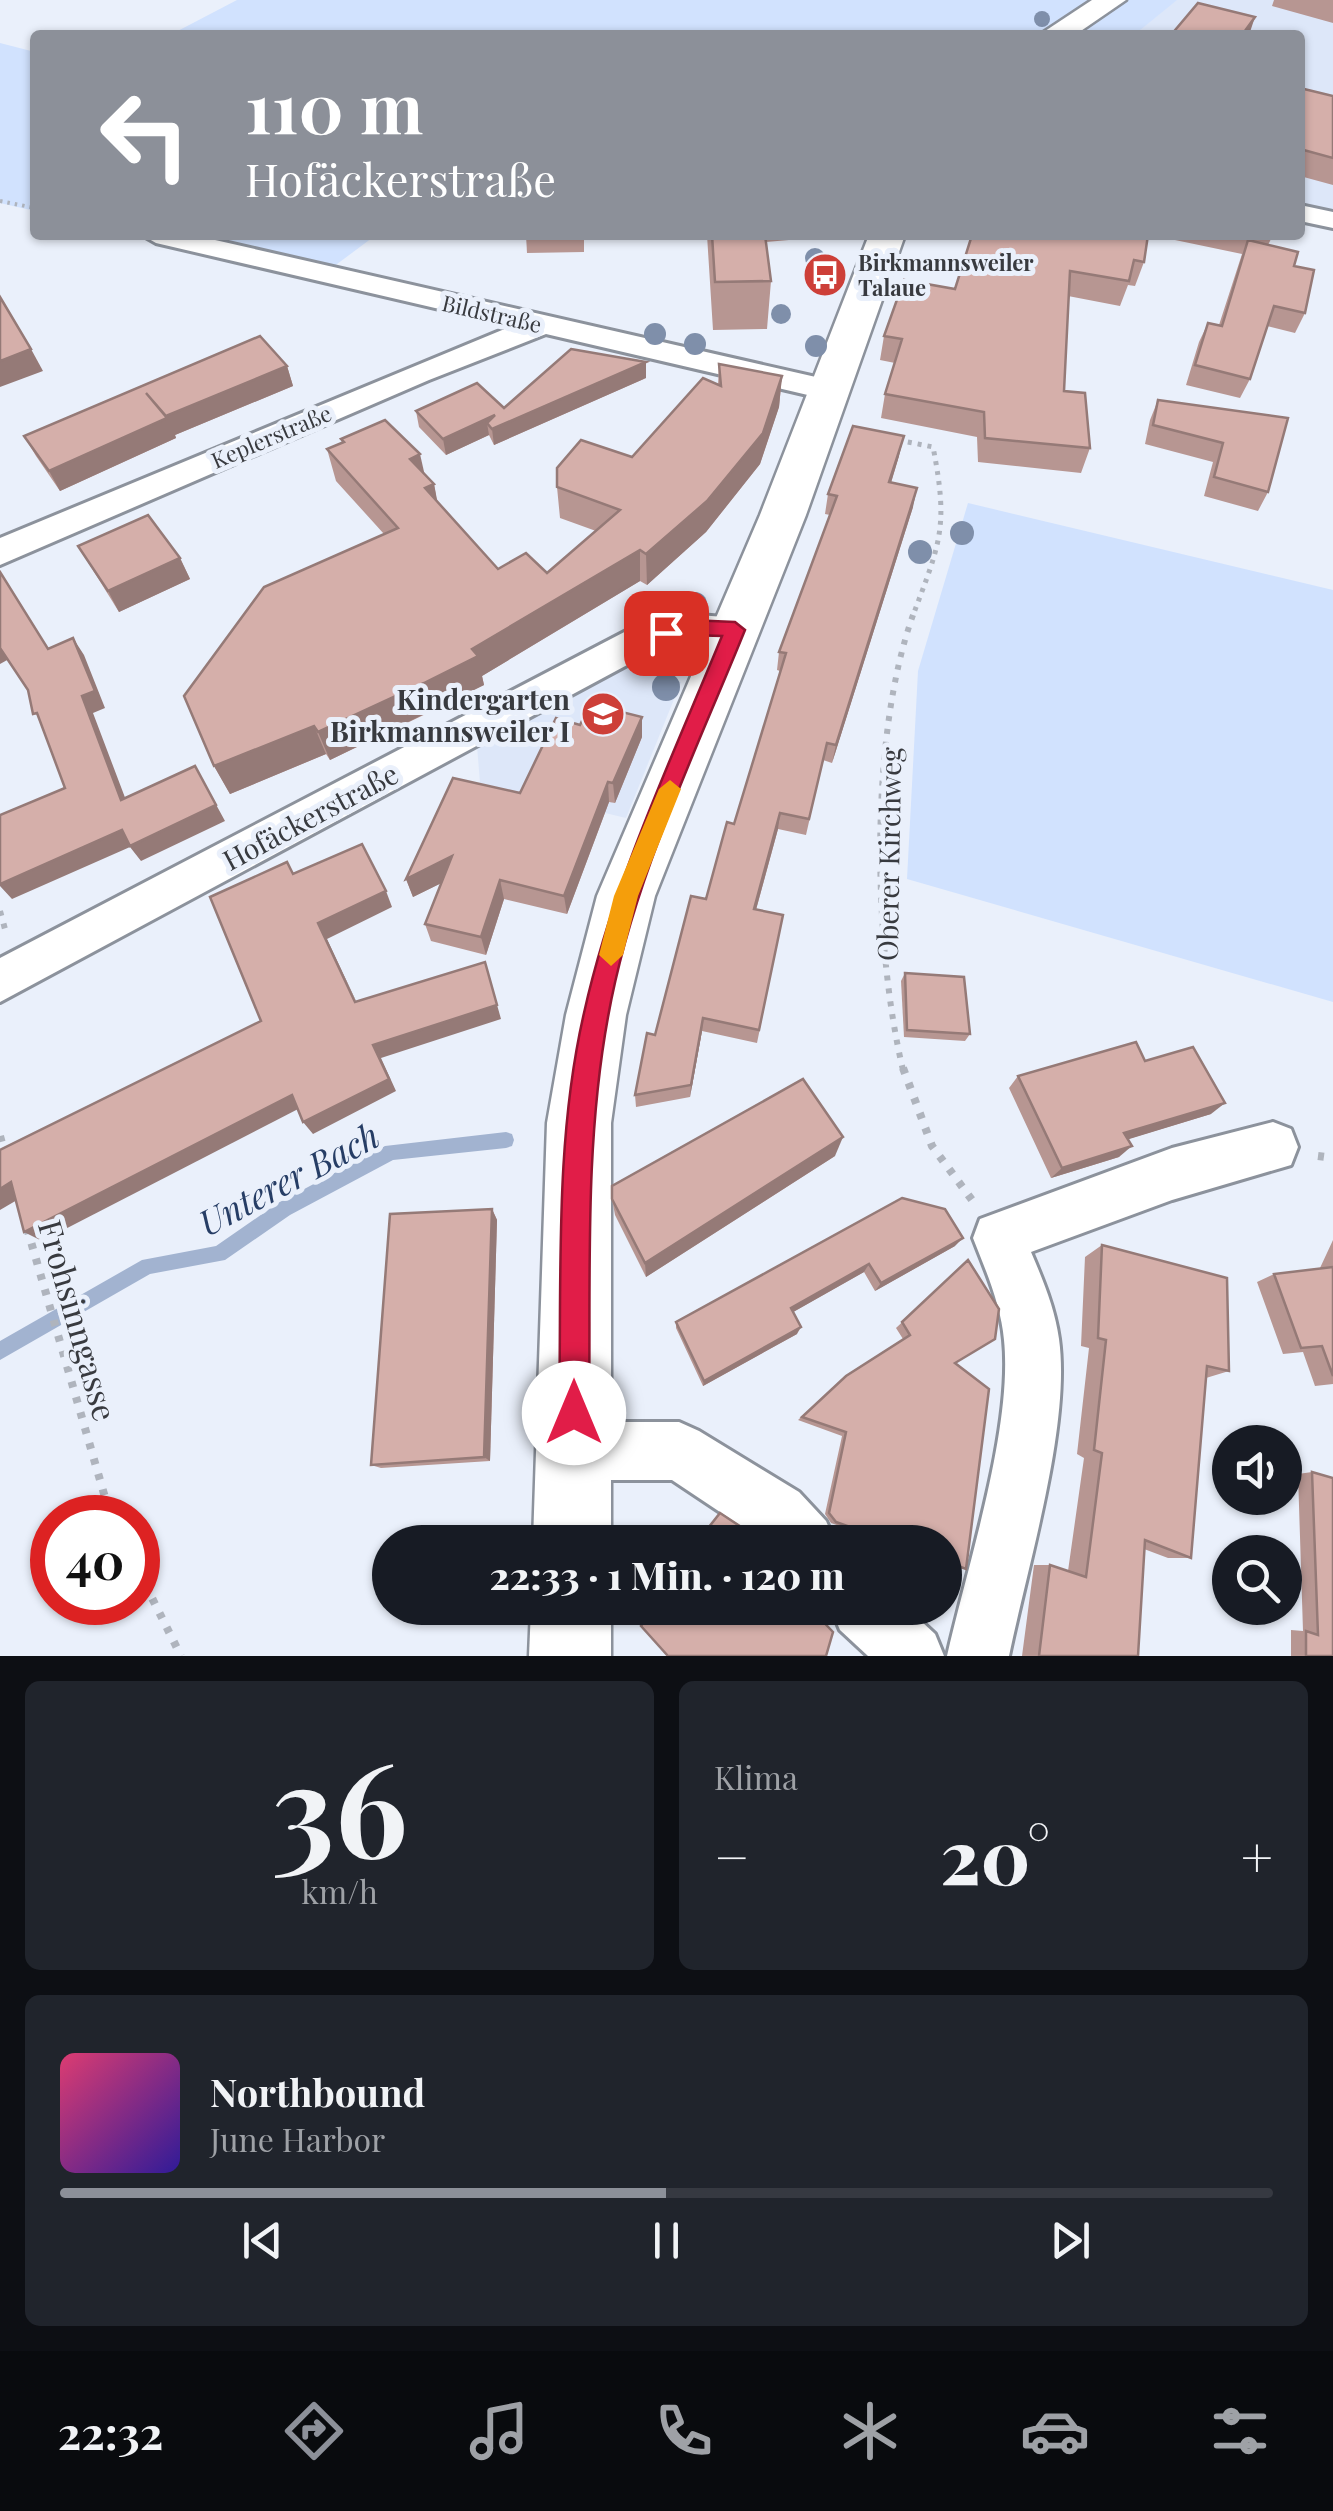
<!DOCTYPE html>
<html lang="de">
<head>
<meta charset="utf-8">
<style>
	body { margin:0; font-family:"Playfair Display",serif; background:#20242c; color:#f1f3f6; height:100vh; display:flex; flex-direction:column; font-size:38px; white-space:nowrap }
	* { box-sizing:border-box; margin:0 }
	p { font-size:32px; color:#9ea1a6 }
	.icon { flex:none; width:55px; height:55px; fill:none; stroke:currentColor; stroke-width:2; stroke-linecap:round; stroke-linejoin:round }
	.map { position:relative; height:1656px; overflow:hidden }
	.drawer { display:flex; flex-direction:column; gap:25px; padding:25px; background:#0d0f14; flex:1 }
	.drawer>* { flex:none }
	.banner { position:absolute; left:30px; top:30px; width:1275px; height:210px; border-radius:10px; box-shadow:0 2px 8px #0004; background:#8c9099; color:#fff; overflow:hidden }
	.controls { position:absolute; left:1212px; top:1425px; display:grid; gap:20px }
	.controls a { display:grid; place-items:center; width:90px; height:90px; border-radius:50%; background:#171b24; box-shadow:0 2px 8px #0004; font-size:50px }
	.speed { position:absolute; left:30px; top:1495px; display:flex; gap:20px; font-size:50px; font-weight:700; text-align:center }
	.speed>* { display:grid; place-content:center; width:130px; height:130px; border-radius:50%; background:#171b24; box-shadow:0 2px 8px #0004; line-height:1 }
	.speed .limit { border:15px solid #d22; background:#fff; color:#111 }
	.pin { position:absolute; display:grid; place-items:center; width:85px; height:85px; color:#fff; margin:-42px; border-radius:20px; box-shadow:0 5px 15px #0006 }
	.me { position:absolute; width:110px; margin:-55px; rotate:0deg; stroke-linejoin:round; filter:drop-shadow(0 0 8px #0008) }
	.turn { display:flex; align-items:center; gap:35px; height:210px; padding:0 50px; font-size:45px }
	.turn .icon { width:130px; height:130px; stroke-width:2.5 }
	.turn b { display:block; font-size:70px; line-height:85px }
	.big { font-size:75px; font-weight:800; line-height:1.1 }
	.drawer .tile { flex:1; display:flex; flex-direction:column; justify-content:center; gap:15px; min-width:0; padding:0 35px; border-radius:15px; background:#20242c }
	.drawer .dial { align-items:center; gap:0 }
	.dial b { font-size:130px; line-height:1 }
	.song { display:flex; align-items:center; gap:30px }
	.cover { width:120px; height:120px; border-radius:15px; background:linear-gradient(135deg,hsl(340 70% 55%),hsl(250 70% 35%)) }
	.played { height:10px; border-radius:5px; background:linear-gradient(90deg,#8c9099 50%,#363941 50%) }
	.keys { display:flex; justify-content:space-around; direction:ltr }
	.heat { display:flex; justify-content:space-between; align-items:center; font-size:55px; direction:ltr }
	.drawer .tiles { flex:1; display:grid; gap:25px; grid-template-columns:1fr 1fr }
	.tile:last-child { grid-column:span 2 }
	.trip { position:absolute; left:372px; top:1525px; width:590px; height:100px; border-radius:50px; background:#171b24; box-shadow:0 2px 8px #0004; font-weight:800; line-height:100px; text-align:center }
	.tabs { display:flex; height:160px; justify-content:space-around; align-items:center; background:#090b0e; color:#9ea1a6 }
	.tabs .icon { width:70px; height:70px }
	.tabs .current { color:#8c9099 }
	.tabs b { font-size:45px; color:#f1f3f6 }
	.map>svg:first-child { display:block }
	.built { fill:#dde7f9 }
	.green { fill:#d1e2fe }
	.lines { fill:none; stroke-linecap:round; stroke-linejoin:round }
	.stream { fill:#a2b3d0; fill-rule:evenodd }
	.street-casing { stroke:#8c929c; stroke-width:6 }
	.secondary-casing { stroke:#8c929c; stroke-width:5 }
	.path-far3 { stroke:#afb4bd; stroke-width:4; stroke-dasharray:2.5 5; stroke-linecap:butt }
	.path-far2 { stroke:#afb4bd; stroke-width:5; stroke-dasharray:4 6; stroke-linecap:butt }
	.path-far1 { stroke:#afb4bd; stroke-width:6; stroke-dasharray:5 8; stroke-linecap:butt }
	.path { stroke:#afb4bd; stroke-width:8; stroke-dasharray:6 10; stroke-linecap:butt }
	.street { fill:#fff; fill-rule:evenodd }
	.secondary { fill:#fff; fill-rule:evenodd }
	.tree { fill:#7f8faa }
	.wall { fill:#b79692 }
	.shaded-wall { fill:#957a77 }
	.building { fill:#d5afaa; stroke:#957a77; stroke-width:2.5 }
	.route { fill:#e11d48; stroke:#92132f; stroke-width:2.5 }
	.slow { fill:#f59e0b }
	.labels { text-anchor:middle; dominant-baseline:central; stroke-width:10; stroke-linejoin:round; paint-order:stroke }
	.far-poi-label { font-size:22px; font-weight:bold; fill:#383a3f; stroke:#eaf0fb; text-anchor:start }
	.far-street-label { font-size:22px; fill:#383a3f; stroke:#eaf0fb }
	.poi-label { font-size:28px; font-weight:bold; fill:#383a3f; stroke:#eaf0fb; text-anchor:end }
	.street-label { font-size:28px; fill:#383a3f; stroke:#eaf0fb }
	.near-street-label { font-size:32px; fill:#383a3f; stroke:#eaf0fb }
	.near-water-label { font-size:35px; font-style:italic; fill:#263d65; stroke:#eaf0fb }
</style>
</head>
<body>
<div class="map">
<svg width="1333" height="1656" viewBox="0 0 1333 1656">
	<rect width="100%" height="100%" fill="#eaf0fb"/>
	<g class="built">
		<polygon points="1150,0 1333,0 1333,210 1300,203 1300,35 1099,35"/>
		<polygon points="626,667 681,682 626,818 480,783 477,746"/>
	</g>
	<g class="green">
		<polygon points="237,0 1177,0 1134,35 170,35"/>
		<polygon points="0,43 35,52 35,211 0,203"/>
		<polygon points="142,235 376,235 321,276"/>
		<polygon points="968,503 1333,590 1333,1002 907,879 918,671"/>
	</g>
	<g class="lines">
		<polygon class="stream" points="506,1132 512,1134 514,1140 512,1146 506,1148 393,1160 290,1215 225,1260 150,1274 0,1360 0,1341 142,1260 216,1246 278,1203 385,1146"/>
		<defs>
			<g id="street">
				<polygon points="1300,205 1333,212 1333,228 1300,221"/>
				<polygon points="142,235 193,235 829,380 845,390 829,400 546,334 429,380 0,565 0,538 512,326 156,243"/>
				<path d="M687,614L748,619L754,629L748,639C719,648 686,642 655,650L0,1002V958L632,628Z"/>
				<path d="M1273,1122L1291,1129L1298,1147L1291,1165L1172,1200L1031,1252C1043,1280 1055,1309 1059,1339C1071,1425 1027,1568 1009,1656H947C967,1567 1013,1428 1004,1340C1001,1305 986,1271 973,1238L980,1219L1172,1148Z"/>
				<polygon points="574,1422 679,1422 699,1431 799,1492 826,1521 835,1542 765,1542 672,1480 574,1480 554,1471 545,1451 554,1431"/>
				<polygon points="831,1608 907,1608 935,1634 944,1656 868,1656 840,1630"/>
			</g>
			<g id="secondary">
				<polygon points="1092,0 1126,0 1075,35 1039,35"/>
				<polygon points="869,235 905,235 806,515 655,896 626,1015 611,1123 611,1542 533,1542 547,1123 566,1015 597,896 760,515"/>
				<polygon points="531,1608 611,1608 611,1656 529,1656"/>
			</g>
		</defs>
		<use href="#street" class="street-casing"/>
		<use href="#secondary" class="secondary-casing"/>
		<polyline class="path-far3" points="0,201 35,208"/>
		<path class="path-far2" d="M898,440L933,447C949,528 940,543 912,618"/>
		<g class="path-far1">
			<polyline points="0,911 5,929"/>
			<path d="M903,1070C873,944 869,738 913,615"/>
		</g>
		<g class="path">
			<polyline points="903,1068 932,1146 972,1200"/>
			<polyline points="0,1136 5,1154"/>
			<polyline points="1318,1156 1333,1158"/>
			<polyline points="27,1228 111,1518"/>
			<polyline points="138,1570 181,1656"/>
		</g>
		<use href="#street" class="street"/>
		<use href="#secondary" class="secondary"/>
	</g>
	<g class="tree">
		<circle cx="1042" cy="19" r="8"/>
		<circle cx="815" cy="258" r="10"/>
		<circle cx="781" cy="314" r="10"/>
		<circle cx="655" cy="334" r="11"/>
		<circle cx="695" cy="344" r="11"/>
		<circle cx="816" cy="346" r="11"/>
		<circle cx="962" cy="533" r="12"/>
		<circle cx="920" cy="552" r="12"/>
		<circle cx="695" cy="604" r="12"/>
		<circle cx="666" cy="687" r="14"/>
	</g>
	<g class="wall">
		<polygon points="1274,0 1333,0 1333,23 1272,6"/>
		<polygon points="1300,88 1333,96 1333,185 1300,176"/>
		<polygon points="526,235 584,235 584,252 527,253"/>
		<polygon points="707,235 789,235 789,240 766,242 771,281 767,329 713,330"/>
		<polygon points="972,235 1144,262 1135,286 1128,285 1120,306 1068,296 1064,391 1090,448 1081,473 978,462 977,437 881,418 885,394 895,363 880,360 884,336 955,289"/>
		<polygon points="1151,235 1273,235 1268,245 1294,266 1305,313 1295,333 1267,326 1250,379 1240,398 1186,385 1199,342 1208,323 1219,325 1242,254"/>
		<polygon points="719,364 782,376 779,407 760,464 706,532 647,585 640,581 482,676 484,685 432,711 330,760 326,754 230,794 214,766 384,534 336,481 327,449 342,443 341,439 425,475 434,484 437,502 498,569 547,573 596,531 560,518 557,487 632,457 718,385"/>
		<polygon points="287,366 293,386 175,435 176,438 60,491 36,456 24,436"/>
		<polygon points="646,378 494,445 489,435 446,455 419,427 416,411 504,408"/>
		<polygon points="1158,400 1288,418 1268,492 1258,511 1204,496 1213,462 1145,444 1150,420"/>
		<polygon points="899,456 891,483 913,507 832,763 823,760 806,835 778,829 756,910 783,915 757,1043 702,1031 690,1097 636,1107 635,1095 655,1035 734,824 780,671 777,670 779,652 830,515 825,514 828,494"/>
		<polygon points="78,546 180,558 190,579 119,612"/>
		<polygon points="642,717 642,737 615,803 609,802 567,914 504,899 486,955 431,941 425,924 441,883 413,897 406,879 520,793 580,725"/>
		<polygon points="905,973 970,1034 965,1041 904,1037 901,981"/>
		<polygon points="1145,1061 1211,1114 1128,1139 1119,1157 1051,1178 1009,1088 1018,1076"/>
		<polygon points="835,1156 646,1277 615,1215 612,1199"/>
		<polygon points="902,1198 955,1246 875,1291 864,1272 793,1312 797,1334 703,1386 676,1328 676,1322"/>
		<polygon points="492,1209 497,1220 490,1461 381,1468 371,1465"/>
		<polygon points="1333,1240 1333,1384 1315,1386 1303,1352 1283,1354 1257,1282 1274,1274 1320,1268"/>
		<polygon points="1102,1245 1229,1371 1206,1378 1191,1558 1168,1558 1144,1549 1138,1656 1022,1656 1034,1565 1050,1565 1068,1571 1084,1458 1077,1454 1089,1348 1081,1346 1085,1257"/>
		<polygon points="968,1260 956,1364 966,1569 957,1568 945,1564 945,1542 885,1542 831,1523 825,1514 842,1436 798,1420 846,1376 903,1339 896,1328"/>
		<polygon points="1312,1472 1333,1656 1291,1656 1291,1630 1303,1631 1298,1474"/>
	</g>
	<g class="shaded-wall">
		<polygon points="1255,17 1249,35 1242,35"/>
		<polygon points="31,349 43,371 0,387 0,361"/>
		<polygon points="646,362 646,378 494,445 492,429 487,423 489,435 446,455 443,439 495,415"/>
		<polygon points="287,366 293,386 175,435 176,438 60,491 49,471 166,416"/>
		<polygon points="782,376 779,407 760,464 706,532 647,585 646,554"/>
		<polygon points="904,436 899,456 885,502 889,482"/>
		<polygon points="420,454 427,485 410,459"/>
		<polygon points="434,484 440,515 425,488"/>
		<polygon points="917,488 913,507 832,763 836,745"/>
		<polygon points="640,550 640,581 482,676 484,685 330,760 318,732 472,649"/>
		<polygon points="180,558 190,579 119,612 108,591"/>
		<polygon points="73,638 84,655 105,708 93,713 132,816 121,800 82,696"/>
		<polygon points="0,647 9,659 0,664"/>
		<polygon points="642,717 642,737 615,803 613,783"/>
		<polygon points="314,726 326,754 230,794 214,766"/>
		<polygon points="195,766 225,821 141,861 130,847 12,899 0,886 0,884"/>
		<polygon points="608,782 609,802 567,914 564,896"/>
		<polygon points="780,813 778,829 752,924 754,909"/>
		<polygon points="452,856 458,875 413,897 406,879"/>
		<polygon points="500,880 504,899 486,955 481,937"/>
		<polygon points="386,891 392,907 327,939 363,1016 318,923"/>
		<polygon points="485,962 501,1019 381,1058 396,1091 313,1134 303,1122 373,1045"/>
		<polygon points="703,1018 702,1031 690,1097 691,1085"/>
		<polygon points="292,1095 302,1107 42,1241 24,1232"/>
		<polygon points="1225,1103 1211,1114 1113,1144 1124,1133"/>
		<polygon points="843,1137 835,1156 646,1277 645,1263"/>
		<polygon points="1132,1146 1119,1157 1051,1178 1062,1168"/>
		<polygon points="11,1182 29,1193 0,1210 0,1189"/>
		<polygon points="492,1209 497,1220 490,1461 484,1457"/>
		<polygon points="963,1238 955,1246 875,1291 881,1283"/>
		<polygon points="869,1264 864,1272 788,1315 791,1308"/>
		<polygon points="801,1327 797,1334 703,1386 704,1381"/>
	</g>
	<g class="building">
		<polygon points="1198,3 1255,17 1242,35 1171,35"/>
		<polygon points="1300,88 1333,96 1333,158 1300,149"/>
		<polygon points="712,235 765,235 771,281 715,282"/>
		<polygon points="972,235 1148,235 1144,262 1134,260 1129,281 1070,271 1064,391 1085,393 1090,448 985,438 984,412 885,394 902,339 884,336 904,280 955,289"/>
		<polygon points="1248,240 1298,252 1294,266 1314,270 1305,313 1274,306 1250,379 1195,365 1208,323 1222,326"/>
		<polygon points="0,297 31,349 0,361"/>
		<polygon points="260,336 287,366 166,416 146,393 167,418 49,471 24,436"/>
		<polygon points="571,349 646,362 492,429 487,423 495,415 443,439 416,411 477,383 504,408"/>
		<polygon points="719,364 782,376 763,433 707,501 646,554 640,550 472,649 478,656 424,683 318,732 314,726 214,766 184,696 264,587 398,528 327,449 344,442 341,439 385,420 420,454 410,459 434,484 425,488 498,569 526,553 547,573 620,510 557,487 557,468 581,440 632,457 703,378 721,386"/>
		<polygon points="1158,400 1288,418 1268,492 1214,477 1223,443 1153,425"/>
		<polygon points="853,426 904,436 889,482 917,488 836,745 827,743 809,819 780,813 754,909 783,915 759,1030 703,1018 691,1085 635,1095 647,1033 655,1035 691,896 706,899 727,822 734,824 786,653 779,652 837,496 828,494"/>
		<polygon points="148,515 180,558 108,591 78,546"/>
		<polygon points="0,572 48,649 73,638 95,691 82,696 121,800 195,766 216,805 130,846 122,830 0,884 0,815 65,788 37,713 33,714 28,690 0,648"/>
		<polygon points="590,704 642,717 613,783 608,782 564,896 500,880 481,937 425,924 452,856 406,879 453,778 520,793 556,718 580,725"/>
		<polygon points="362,844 386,891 318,923 355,1002 485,962 497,1005 373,1045 389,1079 303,1122 292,1095 24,1232 11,1182 0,1189 0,1150 261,1021 210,897 287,862 293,874"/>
		<polygon points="905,973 964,977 970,1034 907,1030"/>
		<polygon points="1136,1042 1145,1061 1193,1047 1225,1103 1124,1133 1132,1146 1062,1168 1018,1076"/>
		<polygon points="803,1079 843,1137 645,1263 612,1199 612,1186"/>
		<polygon points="902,1198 945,1209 963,1238 881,1283 869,1264 791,1308 801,1327 704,1381 676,1322"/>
		<polygon points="492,1209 484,1457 371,1465 390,1214"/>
		<polygon points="1102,1245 1227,1278 1229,1371 1207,1366 1191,1558 1145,1540 1138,1656 1039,1656 1050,1565 1086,1577 1102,1453 1094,1450 1106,1340 1098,1338"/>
		<polygon points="968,1260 999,1309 995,1339 955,1363 989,1389 966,1569 945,1561 945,1542 893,1542 836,1522 829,1513 846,1432 802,1417 846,1376 910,1335 902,1322"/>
		<polygon points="1333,1267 1333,1376 1322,1346 1301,1348 1274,1274"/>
		<polygon points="1312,1472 1333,1478 1333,1656 1306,1656 1306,1631 1318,1635"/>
		<polygon points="720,1513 764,1542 697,1542"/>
		<polygon points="654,1608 810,1608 833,1632 826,1656 668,1656 641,1626"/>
	</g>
	<path class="route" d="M688,620L735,622L745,630C694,756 632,882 608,1017C584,1148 591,1281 589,1413L585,1424L574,1428L563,1424L559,1413C562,1280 554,1143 584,1013C613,882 671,760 722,636L688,635L666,640L656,633L659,627Z"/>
	<polygon class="slow" points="670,780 681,789 638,896 623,955 611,966 599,955 614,896 659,789"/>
	<defs>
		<symbol id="bus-disc" viewBox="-11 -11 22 22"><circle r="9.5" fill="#cd3f38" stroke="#eaf0fb"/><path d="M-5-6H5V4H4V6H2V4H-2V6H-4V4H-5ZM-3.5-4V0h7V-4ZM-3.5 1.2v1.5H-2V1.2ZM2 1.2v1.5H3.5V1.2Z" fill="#fff"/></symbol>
		<symbol id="school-disc" viewBox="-11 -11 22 22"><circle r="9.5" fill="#cd3f38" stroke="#eaf0fb"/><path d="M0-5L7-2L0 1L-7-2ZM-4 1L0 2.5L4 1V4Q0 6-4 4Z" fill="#fff"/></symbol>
	</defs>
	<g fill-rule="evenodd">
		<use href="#bus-disc" x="800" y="250" width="50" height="50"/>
		<use href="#school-disc" x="578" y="689" width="50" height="50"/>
	</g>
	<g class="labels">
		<g class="far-poi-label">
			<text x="858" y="262">Birkmannsweiler<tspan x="858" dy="25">Talaue</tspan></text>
		</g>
		<g class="far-street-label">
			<text transform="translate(492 313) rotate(13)">Bildstraße</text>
			<text transform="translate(271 436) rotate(-23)">Keplerstraße</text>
		</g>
		<g class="poi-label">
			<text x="570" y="698">Kindergarten<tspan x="570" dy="32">Birkmannsweiler I</tspan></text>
		</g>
		<g class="street-label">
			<text transform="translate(310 816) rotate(-28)">Hofäckerstraße</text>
			<text transform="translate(888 854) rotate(-89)">Oberer Kirchweg</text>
		</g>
		<g class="near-street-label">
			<text transform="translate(79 1320) rotate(74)">Frohsinngasse</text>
		</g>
		<g class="near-water-label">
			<text transform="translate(288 1178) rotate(-28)">Unterer Bach</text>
		</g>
	</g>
</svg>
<div class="controls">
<a><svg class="icon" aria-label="sound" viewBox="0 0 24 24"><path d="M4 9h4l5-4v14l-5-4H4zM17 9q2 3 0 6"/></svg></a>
<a><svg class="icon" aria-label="search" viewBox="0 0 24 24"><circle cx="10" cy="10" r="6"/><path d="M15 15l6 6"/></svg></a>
</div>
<div class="speed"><div class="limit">40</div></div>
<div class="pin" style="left:666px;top:633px;background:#d93025"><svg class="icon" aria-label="arrive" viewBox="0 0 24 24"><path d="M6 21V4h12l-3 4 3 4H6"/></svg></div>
<svg class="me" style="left:574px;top:1413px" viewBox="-20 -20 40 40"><circle r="19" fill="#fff"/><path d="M0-13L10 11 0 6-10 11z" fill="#e11d48"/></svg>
<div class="trip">22:33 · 1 Min. · 120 m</div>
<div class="banner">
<div class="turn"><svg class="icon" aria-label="left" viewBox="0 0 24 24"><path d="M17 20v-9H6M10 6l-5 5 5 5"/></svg><div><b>110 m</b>Hofäckerstraße</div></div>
</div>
</div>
<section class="drawer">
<div class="tiles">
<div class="tile dial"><b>36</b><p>km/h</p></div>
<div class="tile"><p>Klima</p>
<div class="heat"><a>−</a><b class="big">20°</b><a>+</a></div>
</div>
<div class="tile">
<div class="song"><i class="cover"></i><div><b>Northbound</b><p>June Harbor</p></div></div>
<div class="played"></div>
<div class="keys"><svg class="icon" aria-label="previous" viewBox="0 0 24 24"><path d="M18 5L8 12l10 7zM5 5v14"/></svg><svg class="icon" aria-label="pause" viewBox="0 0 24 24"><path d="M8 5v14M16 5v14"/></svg><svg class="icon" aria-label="next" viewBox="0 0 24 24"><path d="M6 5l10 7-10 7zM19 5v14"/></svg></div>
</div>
</div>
</section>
<nav class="tabs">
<b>22:32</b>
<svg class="icon current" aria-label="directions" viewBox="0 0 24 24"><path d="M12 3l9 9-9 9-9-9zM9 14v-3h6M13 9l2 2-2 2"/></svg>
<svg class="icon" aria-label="music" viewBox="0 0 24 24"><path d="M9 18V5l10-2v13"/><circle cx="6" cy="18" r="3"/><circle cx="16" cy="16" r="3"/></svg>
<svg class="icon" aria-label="phone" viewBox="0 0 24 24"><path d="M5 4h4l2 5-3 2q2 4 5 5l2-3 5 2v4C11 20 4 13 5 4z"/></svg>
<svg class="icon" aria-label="climate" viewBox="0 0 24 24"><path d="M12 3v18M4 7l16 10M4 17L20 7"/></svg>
<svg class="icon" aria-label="car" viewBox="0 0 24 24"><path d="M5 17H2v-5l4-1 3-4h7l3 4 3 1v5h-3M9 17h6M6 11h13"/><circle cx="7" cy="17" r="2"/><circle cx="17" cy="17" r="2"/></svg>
<svg class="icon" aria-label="filters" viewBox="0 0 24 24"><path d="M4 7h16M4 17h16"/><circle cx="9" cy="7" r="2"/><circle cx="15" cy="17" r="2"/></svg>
</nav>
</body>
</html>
